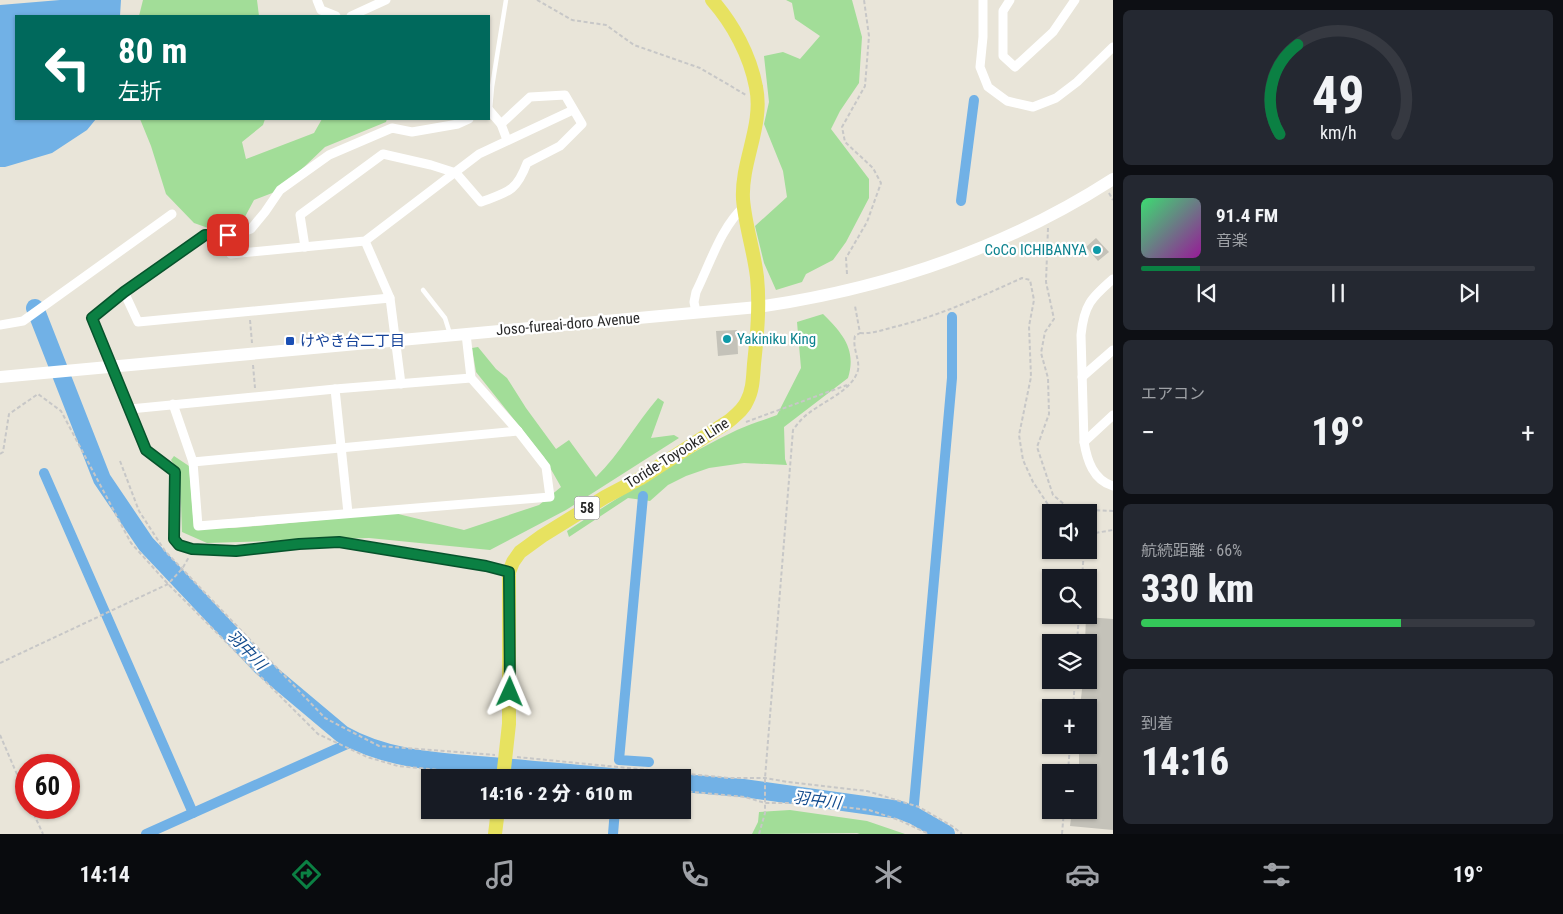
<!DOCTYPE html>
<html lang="ja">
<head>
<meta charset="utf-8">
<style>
	body { margin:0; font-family:"Roboto Condensed","Noto Sans JP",sans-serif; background:#242831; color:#f1f3f6; height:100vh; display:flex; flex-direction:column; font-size:19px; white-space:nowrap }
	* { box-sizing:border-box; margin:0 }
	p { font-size:16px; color:#9ea1a6 }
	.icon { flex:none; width:28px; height:28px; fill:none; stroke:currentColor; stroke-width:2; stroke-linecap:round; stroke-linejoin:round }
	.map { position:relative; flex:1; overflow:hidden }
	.drawer { display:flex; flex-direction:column; gap:10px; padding:10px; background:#0d0f14; width:450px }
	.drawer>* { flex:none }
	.guide { position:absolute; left:15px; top:15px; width:475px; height:105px; border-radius:0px; box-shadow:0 1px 4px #0004; background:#00695c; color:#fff; overflow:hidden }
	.buttons { position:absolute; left:1042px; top:504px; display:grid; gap:10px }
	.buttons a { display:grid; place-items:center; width:55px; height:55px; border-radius:0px; background:#171b24; box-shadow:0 1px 4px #0004; font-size:25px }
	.speed { position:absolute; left:15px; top:754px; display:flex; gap:10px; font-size:25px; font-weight:700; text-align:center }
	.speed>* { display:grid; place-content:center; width:65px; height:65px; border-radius:50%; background:#171b24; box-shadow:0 1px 4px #0004; line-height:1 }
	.speed .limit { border:8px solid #d22; background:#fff; color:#111 }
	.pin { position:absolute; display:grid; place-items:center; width:42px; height:42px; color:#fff; margin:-21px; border-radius:10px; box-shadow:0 2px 8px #0006 }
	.me { position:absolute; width:55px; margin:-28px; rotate:1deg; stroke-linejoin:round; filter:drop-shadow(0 0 4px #0008) }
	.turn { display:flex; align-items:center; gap:18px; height:105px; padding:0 20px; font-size:22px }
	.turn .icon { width:65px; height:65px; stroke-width:2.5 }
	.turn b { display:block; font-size:35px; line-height:42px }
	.big { font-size:38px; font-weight:800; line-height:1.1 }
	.drawer .card { flex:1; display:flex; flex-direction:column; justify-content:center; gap:8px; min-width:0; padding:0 18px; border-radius:8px; background:#242831 }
	.drawer .dial { align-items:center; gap:0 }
	.dial svg { height:130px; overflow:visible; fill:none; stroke:#363941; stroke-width:7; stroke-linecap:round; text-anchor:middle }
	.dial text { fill:#f1f3f6; stroke:none }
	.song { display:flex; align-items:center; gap:15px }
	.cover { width:60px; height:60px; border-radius:8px; background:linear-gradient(135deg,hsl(140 70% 55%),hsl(300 70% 35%)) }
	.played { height:5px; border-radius:2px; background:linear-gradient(90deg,#0b8043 15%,#363941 15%) }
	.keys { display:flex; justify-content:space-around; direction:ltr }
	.heat { display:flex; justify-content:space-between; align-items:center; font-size:28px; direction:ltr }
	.charge { height:8px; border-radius:4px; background:linear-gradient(90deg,#34c759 66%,#363941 0) }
	.trip { position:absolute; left:421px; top:769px; width:270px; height:50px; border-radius:0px; background:#171b24; box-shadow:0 1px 4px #0004; font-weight:800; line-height:50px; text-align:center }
	.menu { display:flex; height:80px; justify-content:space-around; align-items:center; background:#090b0e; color:#9ea1a6 }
	.menu .icon { width:35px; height:35px }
	.menu .current { color:#0b8043 }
	.menu b { font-size:22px; color:#f1f3f6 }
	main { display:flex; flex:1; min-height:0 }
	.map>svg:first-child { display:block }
	.green { fill:#a2dd98 }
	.water { fill:#71b1e6 }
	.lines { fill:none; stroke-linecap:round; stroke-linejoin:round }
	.canal { stroke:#71b1e6; stroke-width:10 }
	.river { stroke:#71b1e6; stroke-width:18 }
	.building { fill:#c4c2b9 }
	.path { stroke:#c7c7c7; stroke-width:2; stroke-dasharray:4 2.5; stroke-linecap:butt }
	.lane { stroke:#fff; stroke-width:4.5 }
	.street { stroke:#fff; stroke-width:9 }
	.secondary { stroke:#fff; stroke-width:12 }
	.primary { stroke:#e7e260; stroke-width:14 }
	.route-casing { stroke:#07532c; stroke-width:12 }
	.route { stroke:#0b8043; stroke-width:9 }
	.culture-dot { fill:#0f9aa8; stroke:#fff; stroke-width:2 }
	.transit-dot { fill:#1a4fb4; stroke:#fff; stroke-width:2 }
	.labels { text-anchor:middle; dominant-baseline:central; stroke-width:4.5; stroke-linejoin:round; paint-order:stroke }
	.shield { fill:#fff; stroke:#686868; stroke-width:1 }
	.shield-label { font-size:14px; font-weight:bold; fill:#272727 }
	.culture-label { font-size:15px; fill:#0d838f; stroke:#fff; text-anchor:end }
	.street-label { font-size:15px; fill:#272727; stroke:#fff }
	.transit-label { font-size:15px; fill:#164399; stroke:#fff; text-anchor:start }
	.water-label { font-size:16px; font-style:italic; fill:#144d8e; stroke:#fff }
</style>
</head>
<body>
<main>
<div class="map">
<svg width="1113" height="834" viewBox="0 0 1113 834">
	<rect width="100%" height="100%" fill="#e9e5d9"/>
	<g class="green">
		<polygon points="143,0 257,0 259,16 139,16"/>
		<polygon points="786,0 852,0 862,37 859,83 840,111 831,129 869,179 869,198 846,242 833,260 806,274 802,282 776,290 764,263 755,226 787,197 783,171 764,124 769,102 764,56 783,52 800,59 820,36 795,19 792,3"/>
		<polygon points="140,119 265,119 263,125 242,142 246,159 314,133 322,119 387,119 386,122 325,147 280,190 254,200 240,226 228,235 194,223 166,194 151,146"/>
		<path d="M823,314C842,333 857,349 848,378L784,427L785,459L787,465L744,463L709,468L686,476L668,485L650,501L628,498L569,537L567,531C622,495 678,458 737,430C750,424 764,420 777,415L801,368L797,322Z"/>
		<path d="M478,347L496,369L507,378L526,408L556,449L569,440L596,477C620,454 636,423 658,398L664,402L651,438L674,435L679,438L566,510L490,550L369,538L207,543L182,532L180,472L171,460L174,456L189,466L194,528H234L394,513L464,530L539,505L561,487L544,457L476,372L472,348Z"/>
		<polygon points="790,810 867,821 905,834 860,834 857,833 752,834 758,822 759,812"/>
	</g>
	<polygon class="water" points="60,0 121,0 120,16 16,16 16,119 96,119 87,130 52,153 5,167 0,167 0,5"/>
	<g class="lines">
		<g class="canal">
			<polyline points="961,201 974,100"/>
			<polyline points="44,473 193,813"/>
			<polyline points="643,496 619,760 649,762"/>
			<polyline points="618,778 618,777"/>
			<polyline points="647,778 647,777"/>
			<polyline points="913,815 952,378 952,317"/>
			<polyline points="146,834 354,741"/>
			<polyline points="613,834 615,810"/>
		</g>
		<g class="river">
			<path d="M35,308L102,479L146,544L261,666L342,734C387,760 440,762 490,766C533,770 577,773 620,778"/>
			<polyline points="682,783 743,788 900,810 913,815 946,834"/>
		</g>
	</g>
	<g class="building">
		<polygon points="1096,238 1109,252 1098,261 1086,247"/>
		<polygon points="737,330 738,354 718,356 716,331"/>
		<polygon points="1086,617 1113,619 1113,830 1070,826 1072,810 1089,810 1089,772 1079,772 1079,751 1089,752 1089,708 1080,708 1083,680 1089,680 1089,642 1085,642"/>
	</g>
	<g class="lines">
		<g class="path">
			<polyline points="537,0 572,20 606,25 634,45 700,68 746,95"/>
			<polyline points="1109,193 1113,200"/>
			<polyline points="1048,228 1046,282 1054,319 1045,332 1041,353 1048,378 1049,414 1037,447 1053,495 1070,509 1113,511"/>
			<polyline points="847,274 846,258 867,222 881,183 873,168 845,142 842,127 865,86 869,36 864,0"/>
			<polyline points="250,320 252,343"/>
			<path d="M860,333C871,334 883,330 894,327C939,316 980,297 1022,278L1030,280L1034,300L1029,326L1031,377L1019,435L1023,460L1033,482L1053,512"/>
			<polyline points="253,365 255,388"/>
			<polyline points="746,422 847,385"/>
			<polyline points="0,454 3,452 9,414 38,394 61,411 131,543 168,584 318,734 367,757 398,766 491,775"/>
			<polyline points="120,461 139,511 165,551 325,718 379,746 495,755"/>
			<polyline points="1089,534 1113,530"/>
			<polyline points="1082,578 1084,550"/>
			<polyline points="1077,642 1079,615"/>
			<polyline points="0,663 168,584 182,569 189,557"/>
			<polyline points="1073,708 1075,680"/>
			<polyline points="0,735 26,795"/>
			<polyline points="517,757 729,778 765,778 788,782 867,791 919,807 952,826 962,834"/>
			<polyline points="1068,772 1070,745"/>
			<polyline points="513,777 543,778"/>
			<polyline points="682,791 745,797 765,803 809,803 869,810 899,820 929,834"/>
			<polyline points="31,808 43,834"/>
			<path d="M759,834L765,813V778L793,430C798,423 803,417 809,413C824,401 853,390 858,370C860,359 852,348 855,336L860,333L855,306"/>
			<polyline points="1062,834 1064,810"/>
		</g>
		<g class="lane">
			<polyline points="490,109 492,87 506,0"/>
			<polyline points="423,290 445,318 450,334"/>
		</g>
		<g class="street">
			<polyline points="317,0 321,10 336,16"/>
			<polyline points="983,0 983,37 980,67 988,87 1007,101 1033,107 1056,98 1077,82 1113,47"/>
			<polyline points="1010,0 1003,11 1003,56 1015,67 1053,32 1075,0"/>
			<polyline points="351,16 386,0"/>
			<polyline points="489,110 501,124 507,140"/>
			<polyline points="469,119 458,124 412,132 392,128 329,155 280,190 265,212 251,229 234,235 205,235 124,292 92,318 146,450 175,472 174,539 179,545 192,549 236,551 316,542 339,542 359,544 486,565 509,572"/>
			<polyline points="228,235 231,254 365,241 479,154 573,110"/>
			<polyline points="365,241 390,298 401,384"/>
			<path d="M305,247L300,215L383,154L431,165L456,173L481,202C508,192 516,192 527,163L560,146L582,124L565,95L530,97L501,124"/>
			<path d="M1113,279C1091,298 1084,305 1081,335L1084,442C1087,460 1093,480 1113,486"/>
			<polyline points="124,292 138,322 390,298"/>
			<path d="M696,312L694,302L696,292C709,266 722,225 744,207"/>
			<polyline points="0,325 23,321 172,214"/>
			<polyline points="1082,377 1113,350"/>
			<polyline points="335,389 348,513"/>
			<polyline points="173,404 193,462 198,526 550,497 546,467 518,431 471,378 466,334"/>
			<polyline points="130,409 335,389 471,378"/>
			<polyline points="1084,442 1113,415"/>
			<polyline points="193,462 518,431"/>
		</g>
		<path class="secondary" d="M0,377L758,307C883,289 1006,248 1113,179"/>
		<g class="primary">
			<path d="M503,778L509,724V572L513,562L520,552L542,536L605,497L641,478L729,421C736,415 744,409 747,401C753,390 753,377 754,364C757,336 760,306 757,277C754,251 745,225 743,199C741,161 764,125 756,87C750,55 733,24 712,0"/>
			<polyline points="495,834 498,810"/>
		</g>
	</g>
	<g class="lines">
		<defs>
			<polyline id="route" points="228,235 205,235 124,292 92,318 146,450 175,472 174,539 179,545 192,549 236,551 299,544 339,542 486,566 509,572 510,692"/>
		</defs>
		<use href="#route" class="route-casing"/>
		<use href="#route" class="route"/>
	</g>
	<g class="culture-dot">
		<circle cx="1097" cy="250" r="5"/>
		<circle cx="727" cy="339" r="5"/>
	</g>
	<rect class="transit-dot" x="285" y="336" width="10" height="10" rx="2.5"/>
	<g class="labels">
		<rect class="shield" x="574.5" y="496.5" width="25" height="23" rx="4"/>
		<g class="shield-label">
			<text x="587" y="508">58</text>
		</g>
		<g class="culture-label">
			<text x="1087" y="250">CoCo ICHIBANYA</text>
			<text x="737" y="339" text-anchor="start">Yakiniku King</text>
		</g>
		<g class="street-label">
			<text transform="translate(568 324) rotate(-5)">Joso-fureai-doro Avenue</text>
			<text transform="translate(677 453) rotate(-32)">Toride-Toyooka Line</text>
		</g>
		<g class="transit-label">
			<text x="300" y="341">けやき台二丁目</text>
		</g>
		<g class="water-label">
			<text transform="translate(247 650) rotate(46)">羽中川</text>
			<text transform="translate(817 800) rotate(7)">羽中川</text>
		</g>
	</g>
</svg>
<div class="buttons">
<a><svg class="icon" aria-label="sound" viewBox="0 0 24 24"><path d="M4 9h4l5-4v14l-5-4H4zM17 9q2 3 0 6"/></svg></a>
<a><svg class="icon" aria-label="search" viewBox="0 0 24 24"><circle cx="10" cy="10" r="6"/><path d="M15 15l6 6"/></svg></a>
<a><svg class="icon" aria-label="layers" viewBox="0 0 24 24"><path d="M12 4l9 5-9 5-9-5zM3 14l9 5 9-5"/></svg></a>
<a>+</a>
<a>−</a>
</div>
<div class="speed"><div class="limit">60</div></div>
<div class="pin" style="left:228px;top:235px;background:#d93025"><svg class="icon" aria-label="arrive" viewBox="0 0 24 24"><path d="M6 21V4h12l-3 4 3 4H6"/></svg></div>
<svg class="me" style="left:510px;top:692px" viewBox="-20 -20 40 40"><path d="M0-17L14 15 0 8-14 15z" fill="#0b8043" stroke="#fff" stroke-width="4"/></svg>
<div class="trip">14:16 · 2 分 · 610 m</div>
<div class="guide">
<div class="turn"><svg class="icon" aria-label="left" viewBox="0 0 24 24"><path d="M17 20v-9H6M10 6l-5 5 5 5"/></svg><div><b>80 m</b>左折</div></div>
</div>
</div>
<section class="drawer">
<div class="card dial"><svg viewBox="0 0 100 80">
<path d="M14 69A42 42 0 1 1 86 69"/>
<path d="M14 69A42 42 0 0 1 25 14" stroke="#0b8043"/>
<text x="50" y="56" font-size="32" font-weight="700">49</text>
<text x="50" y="72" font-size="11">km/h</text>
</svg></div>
<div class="card">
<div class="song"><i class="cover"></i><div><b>91.4 FM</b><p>音楽</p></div></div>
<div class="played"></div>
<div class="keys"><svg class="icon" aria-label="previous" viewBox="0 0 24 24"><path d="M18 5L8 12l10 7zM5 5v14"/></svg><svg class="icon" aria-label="pause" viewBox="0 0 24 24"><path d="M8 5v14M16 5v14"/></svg><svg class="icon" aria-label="next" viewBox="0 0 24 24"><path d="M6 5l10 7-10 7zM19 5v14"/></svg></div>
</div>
<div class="card"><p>エアコン</p>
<div class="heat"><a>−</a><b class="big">19°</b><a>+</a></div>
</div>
<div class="card"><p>航続距離 · 66%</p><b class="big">330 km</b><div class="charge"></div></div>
<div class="card"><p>到着</p><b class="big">14:16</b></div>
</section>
</main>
<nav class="menu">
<b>14:14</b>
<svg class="icon current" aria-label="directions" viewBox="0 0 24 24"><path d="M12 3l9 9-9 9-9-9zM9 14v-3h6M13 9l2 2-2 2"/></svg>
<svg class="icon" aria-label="music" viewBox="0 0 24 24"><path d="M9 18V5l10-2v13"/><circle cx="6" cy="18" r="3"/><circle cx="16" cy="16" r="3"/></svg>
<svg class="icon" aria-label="phone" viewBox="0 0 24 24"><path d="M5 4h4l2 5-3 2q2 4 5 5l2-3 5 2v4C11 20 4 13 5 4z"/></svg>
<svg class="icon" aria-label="climate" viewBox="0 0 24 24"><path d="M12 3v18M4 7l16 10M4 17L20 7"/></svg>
<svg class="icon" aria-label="car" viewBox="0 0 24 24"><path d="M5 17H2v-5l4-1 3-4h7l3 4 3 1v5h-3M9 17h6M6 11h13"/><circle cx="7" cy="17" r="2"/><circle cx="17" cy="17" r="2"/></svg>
<svg class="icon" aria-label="filters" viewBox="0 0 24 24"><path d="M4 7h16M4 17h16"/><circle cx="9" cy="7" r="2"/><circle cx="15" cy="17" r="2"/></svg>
<b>19°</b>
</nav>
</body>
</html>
